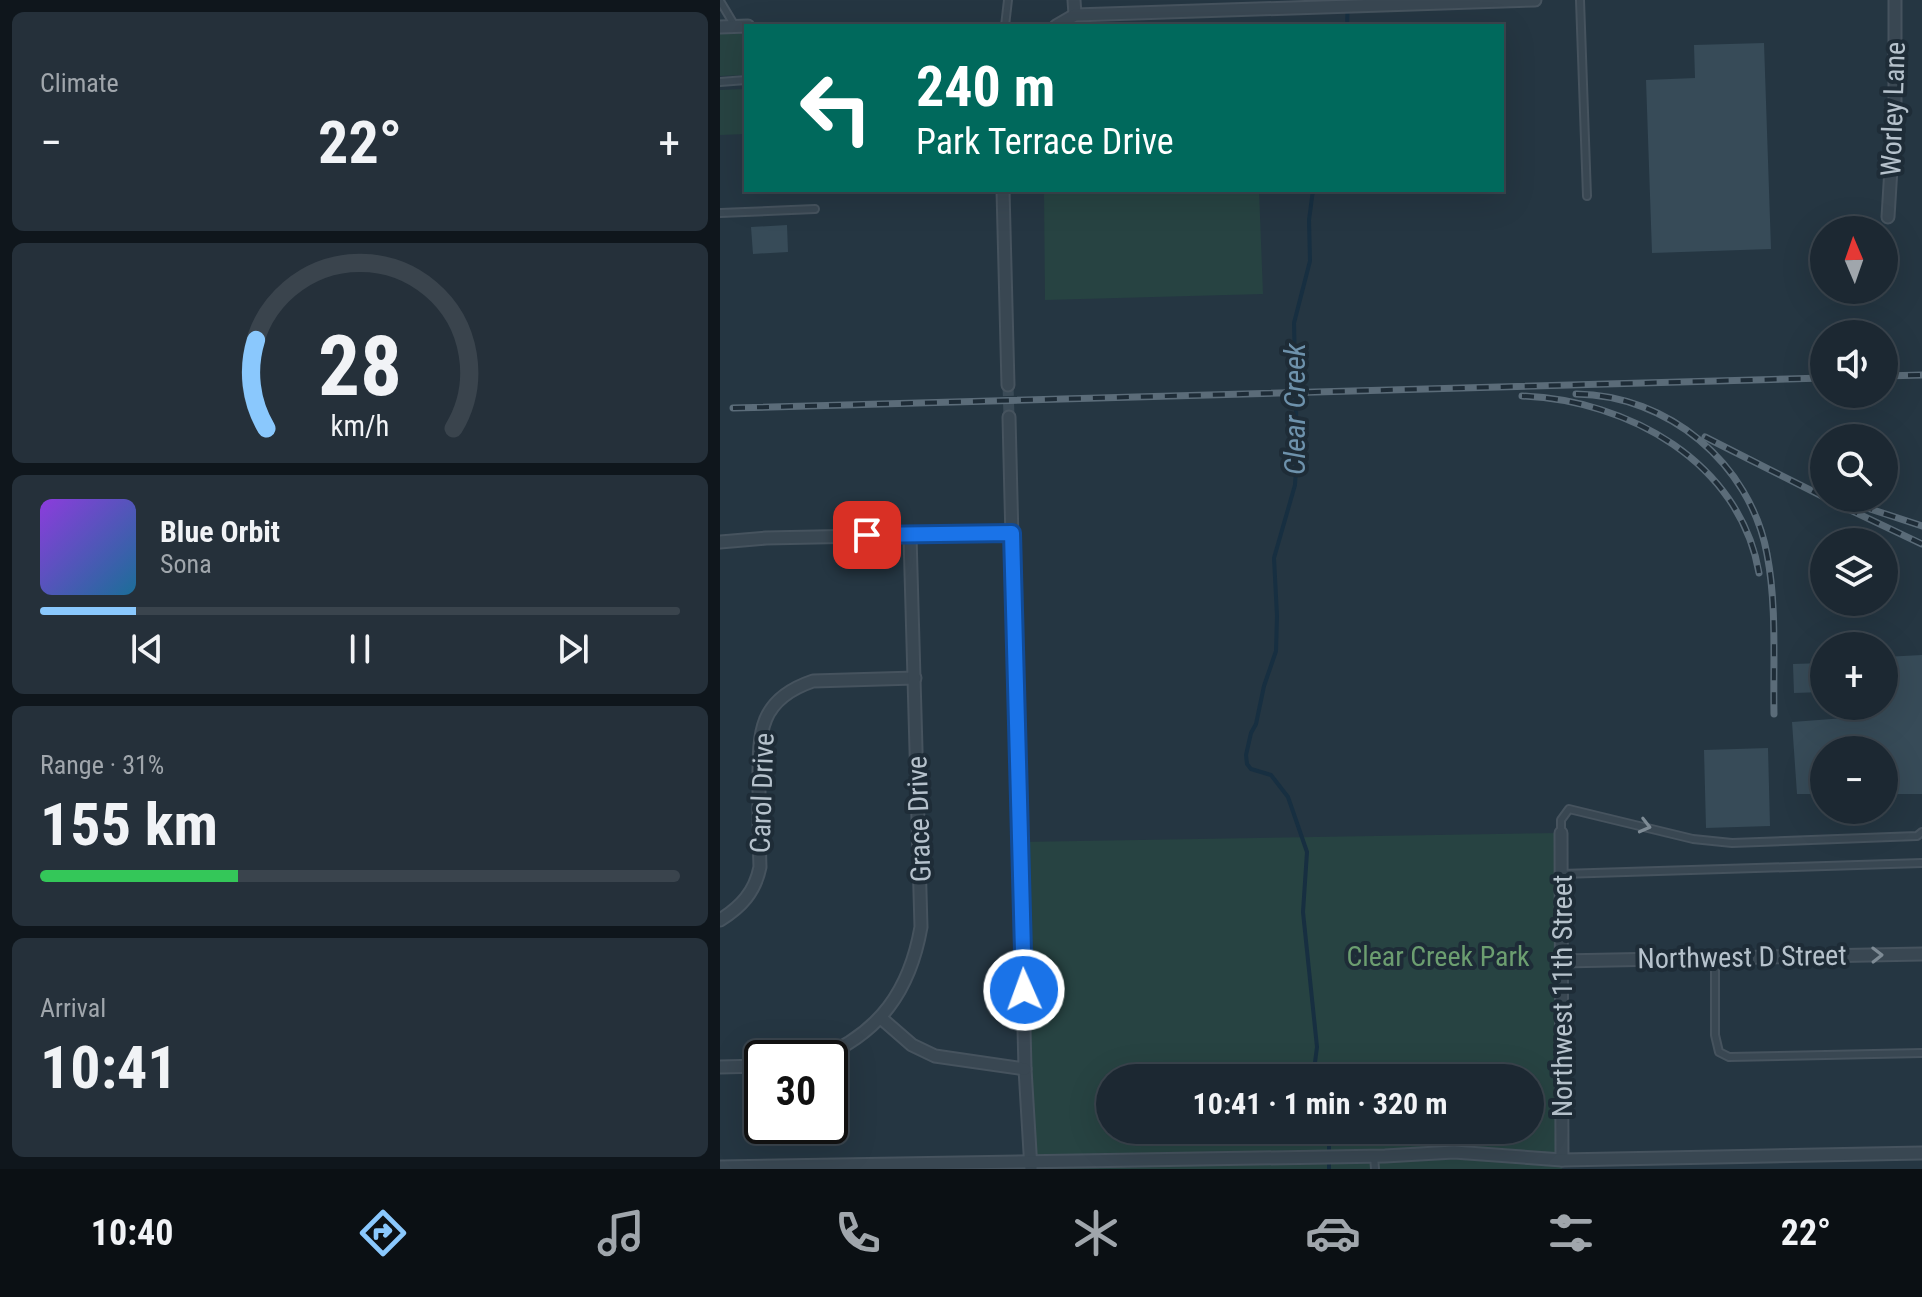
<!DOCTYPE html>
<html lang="en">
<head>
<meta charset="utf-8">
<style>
	body { margin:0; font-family:"Roboto Condensed",sans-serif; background:#25303a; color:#f1f3f6; height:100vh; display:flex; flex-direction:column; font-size:30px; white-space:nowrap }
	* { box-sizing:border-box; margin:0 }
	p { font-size:26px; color:#a0a6ac }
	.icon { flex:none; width:44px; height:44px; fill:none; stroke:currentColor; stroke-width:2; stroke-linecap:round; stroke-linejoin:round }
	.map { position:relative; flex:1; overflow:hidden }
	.side { display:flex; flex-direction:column; gap:12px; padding:12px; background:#0f161c; width:720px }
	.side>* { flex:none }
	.banner { position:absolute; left:24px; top:24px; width:760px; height:168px; border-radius:0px; box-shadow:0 8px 32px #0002,0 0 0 2px #3a444d; background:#00695c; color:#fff; overflow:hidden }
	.needle { width:52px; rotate:358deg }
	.controls { position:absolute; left:1090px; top:216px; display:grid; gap:16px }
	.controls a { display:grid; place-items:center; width:88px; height:88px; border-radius:50%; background:#1c2832; box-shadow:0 8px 32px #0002,0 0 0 2px #3a444d; font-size:40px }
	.speed { position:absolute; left:24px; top:1040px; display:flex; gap:16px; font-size:40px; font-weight:700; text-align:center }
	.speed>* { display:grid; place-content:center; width:104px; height:104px; border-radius:50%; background:#1c2832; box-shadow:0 8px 32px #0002,0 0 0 2px #3a444d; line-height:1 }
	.speed .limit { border:4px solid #111; border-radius:12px; background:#fff; color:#111 }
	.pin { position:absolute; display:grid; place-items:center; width:68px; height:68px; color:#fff; margin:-34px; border-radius:16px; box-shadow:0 4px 12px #0006 }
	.me { position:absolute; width:88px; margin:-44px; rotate:358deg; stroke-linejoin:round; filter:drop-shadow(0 0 6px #0008) }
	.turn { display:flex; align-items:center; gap:28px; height:168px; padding:0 40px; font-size:36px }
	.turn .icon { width:104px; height:104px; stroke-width:2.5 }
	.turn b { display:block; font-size:56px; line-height:68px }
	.big { font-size:60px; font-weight:700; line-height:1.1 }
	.side .widget { flex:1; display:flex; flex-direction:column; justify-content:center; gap:12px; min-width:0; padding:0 28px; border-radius:12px; background:#25303a }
	.side .dial { align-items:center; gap:0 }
	.dial svg { height:208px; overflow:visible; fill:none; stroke:#3a444d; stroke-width:7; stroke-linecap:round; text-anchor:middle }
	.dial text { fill:#f1f3f6; stroke:none }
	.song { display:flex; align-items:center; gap:24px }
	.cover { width:96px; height:96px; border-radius:12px; background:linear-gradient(135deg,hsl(270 70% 55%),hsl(200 70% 35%)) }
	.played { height:8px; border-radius:4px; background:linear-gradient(90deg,#8ac8fd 15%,#3a444d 15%) }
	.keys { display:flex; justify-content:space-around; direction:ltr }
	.heat { display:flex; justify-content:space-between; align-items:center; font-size:44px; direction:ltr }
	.charge { height:12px; border-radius:6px; background:linear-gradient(90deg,#34c759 31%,#3a444d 0) }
	.trip { position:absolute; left:376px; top:1064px; width:448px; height:80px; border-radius:40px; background:#1c2832; box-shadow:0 8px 32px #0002,0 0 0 2px #3a444d; font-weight:700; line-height:80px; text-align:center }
	.menu { display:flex; height:128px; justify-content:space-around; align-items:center; background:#0b1014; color:#a0a6ac }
	.menu .icon { width:56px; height:56px }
	.menu .selected { color:#8ac8fd }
	.menu b { font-size:36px; color:#f1f3f6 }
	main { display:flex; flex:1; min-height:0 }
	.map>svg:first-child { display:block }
	.green { fill:#274342; fill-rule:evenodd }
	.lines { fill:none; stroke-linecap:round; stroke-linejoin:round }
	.stream { stroke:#172f41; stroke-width:4 }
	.building { fill:#374b58 }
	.street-tunnel { stroke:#3b4b57; stroke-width:11; stroke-dasharray:11 5.5; stroke-linecap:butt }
	.lane-casing { stroke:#46535e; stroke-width:10 }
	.street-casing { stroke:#46535e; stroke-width:15 }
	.lane { stroke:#394752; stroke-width:6 }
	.street { stroke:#394752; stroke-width:11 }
	.rail-casing { stroke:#5b6c79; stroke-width:7 }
	.rail { stroke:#1e2c37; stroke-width:4; stroke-dasharray:12; stroke-linecap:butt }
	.oneway { stroke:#7e8b95 }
	.route-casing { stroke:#114b97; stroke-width:20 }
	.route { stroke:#1a73e8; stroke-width:14 }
	.labels { text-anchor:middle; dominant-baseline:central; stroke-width:8; stroke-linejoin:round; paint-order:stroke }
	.street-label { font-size:28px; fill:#b6c2cc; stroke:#1e2c37 }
	.park-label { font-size:28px; fill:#6c9e70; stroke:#1e2c37 }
	.water-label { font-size:30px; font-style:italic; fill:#6e92ac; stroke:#1e2c37 }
</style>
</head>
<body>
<main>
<section class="side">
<div class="widget"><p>Climate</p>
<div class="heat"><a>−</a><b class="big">22°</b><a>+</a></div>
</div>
<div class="widget dial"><svg viewBox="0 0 100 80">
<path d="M14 69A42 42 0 1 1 86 69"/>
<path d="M14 69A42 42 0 0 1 10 35" stroke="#8ac8fd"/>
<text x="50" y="56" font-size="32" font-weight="700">28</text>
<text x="50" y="72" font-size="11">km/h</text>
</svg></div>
<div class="widget">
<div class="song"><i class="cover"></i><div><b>Blue Orbit</b><p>Sona</p></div></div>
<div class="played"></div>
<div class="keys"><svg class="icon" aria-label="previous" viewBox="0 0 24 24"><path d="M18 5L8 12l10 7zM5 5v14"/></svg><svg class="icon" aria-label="pause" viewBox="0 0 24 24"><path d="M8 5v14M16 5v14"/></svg><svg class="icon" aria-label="next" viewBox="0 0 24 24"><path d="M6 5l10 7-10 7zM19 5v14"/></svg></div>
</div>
<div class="widget"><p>Range · 31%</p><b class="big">155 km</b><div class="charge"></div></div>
<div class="widget"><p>Arrival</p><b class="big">10:41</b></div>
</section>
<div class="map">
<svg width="1202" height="1169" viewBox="0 0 1202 1169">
	<rect width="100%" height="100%" fill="#253642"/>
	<g class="green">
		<polygon points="0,32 26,34 26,75 0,76"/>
		<polygon points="26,89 26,134 0,135 0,90"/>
		<polygon points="324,190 539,190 543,294 325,300"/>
		<path d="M841,833L842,1169H311L300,842ZM390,1078H810V1130H390Z"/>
	</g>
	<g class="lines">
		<g class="stream">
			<polyline points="627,26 628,0"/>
			<polyline points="593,190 589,220 590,261 574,323 577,453 575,485 554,558 557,616 556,651 544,686 536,724 531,733 526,755 527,764 531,769 551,775 568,797 587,852 583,912 597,1047 593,1078"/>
			<polyline points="602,1130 609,1136 609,1169"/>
		</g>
	</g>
	<g class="building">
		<polygon points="1044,43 1051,249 932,253 926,80 975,78 974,45"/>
		<polygon points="67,225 68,252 33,254 31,227"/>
		<polygon points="1202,655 1202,794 1164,794 1164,750 1104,750 1104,794 1077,794 1072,722 1151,716 1151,706 1164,706 1164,657"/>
		<polygon points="1104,663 1104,692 1074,693 1073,664"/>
		<polygon points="1048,748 1050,826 986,828 984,750"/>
	</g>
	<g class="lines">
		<polyline class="street-tunnel" points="288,385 289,417"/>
		<defs>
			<g id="lane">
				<polyline points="860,0 867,196"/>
				<polyline points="0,1 15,26"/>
				<polyline points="285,26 288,0"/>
				<polyline points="0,82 26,80"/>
				<polyline points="0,213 95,209"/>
				<polyline points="841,833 841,820 849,809 973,839 1012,843 1197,836 1202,832"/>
				<polyline points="841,874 1202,863"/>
				<polyline points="995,958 995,1035 999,1052 1009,1057 1202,1053"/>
				<polyline points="654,1156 655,1169"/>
			</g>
			<g id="street">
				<polyline points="354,0 355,15"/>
				<polyline points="336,26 355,15 815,0"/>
				<polyline points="0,27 28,26"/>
				<polyline points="283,190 288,385"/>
				<polyline points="1168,217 1175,103 1175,0"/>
				<polyline points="289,417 305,1069 311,1169"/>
				<polyline points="0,542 46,538 292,533"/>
				<polyline points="841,833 842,1160"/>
				<path d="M0,920C21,907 35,892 40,867C39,840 39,813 39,786C39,734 37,700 93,681L195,678"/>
				<polyline points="841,961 1202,954"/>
				<polyline points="161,1018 192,1045 215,1056 305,1069"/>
				<path d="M99,1058C160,1033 190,990 201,927L190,536"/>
				<polyline points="0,1067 42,1066"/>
				<polyline points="0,1167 665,1156 734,1152 842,1160 1202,1153"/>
			</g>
		</defs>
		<use href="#lane" class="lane-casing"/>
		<use href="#street" class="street-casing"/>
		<use href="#lane" class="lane"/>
		<use href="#street" class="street"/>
		<defs>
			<g id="rail">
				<polyline points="1164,376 1202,375"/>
				<path d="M856,394C948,395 1030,463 1047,554C1057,606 1053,662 1054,714"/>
				<path d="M802,396C908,400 1020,462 1039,573"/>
				<polyline points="13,408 1104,378"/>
				<polyline points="985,437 1104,497"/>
				<polyline points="1105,498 1202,544"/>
				<polyline points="1141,506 1202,526"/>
			</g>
		</defs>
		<use href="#rail" class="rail-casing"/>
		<use href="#rail" class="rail"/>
	</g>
	<defs><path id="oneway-chevron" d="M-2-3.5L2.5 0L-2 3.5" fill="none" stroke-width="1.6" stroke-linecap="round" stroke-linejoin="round" transform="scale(2)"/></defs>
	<g class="oneway">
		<use href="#oneway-chevron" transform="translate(925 826) rotate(14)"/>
		<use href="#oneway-chevron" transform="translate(1157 955) rotate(-1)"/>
	</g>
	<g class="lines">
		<defs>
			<polyline id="route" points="147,535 292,533 304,990"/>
		</defs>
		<use href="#route" class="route-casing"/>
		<use href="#route" class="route"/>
	</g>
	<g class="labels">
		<g class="street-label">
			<text transform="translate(1173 109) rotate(-88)">Worley Lane</text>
			<text transform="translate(42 793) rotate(-88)">Carol Drive</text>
			<text transform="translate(199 819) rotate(-92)">Grace Drive</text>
			<text transform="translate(1022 957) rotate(-1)">Northwest D Street</text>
			<text transform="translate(842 996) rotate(-90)">Northwest 11th Street</text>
		</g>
		<g class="park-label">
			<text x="718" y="956">Clear Creek Park</text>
		</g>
		<g class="water-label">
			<text transform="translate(574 409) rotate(-90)">Clear Creek</text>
		</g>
	</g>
</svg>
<div class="controls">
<a><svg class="needle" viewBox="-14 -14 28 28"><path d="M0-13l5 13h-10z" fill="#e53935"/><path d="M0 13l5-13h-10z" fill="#a0a6ac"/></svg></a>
<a><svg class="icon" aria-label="sound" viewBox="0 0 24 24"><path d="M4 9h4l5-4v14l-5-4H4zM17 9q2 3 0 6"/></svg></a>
<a><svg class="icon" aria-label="search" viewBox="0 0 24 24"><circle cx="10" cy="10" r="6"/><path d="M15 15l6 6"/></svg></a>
<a><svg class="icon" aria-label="layers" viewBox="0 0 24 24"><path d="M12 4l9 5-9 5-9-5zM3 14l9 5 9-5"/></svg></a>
<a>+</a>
<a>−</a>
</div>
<div class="speed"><div class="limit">30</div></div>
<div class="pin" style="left:147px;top:535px;background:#d93025"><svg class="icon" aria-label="arrive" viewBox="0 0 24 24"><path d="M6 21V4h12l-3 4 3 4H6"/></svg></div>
<svg class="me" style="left:304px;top:990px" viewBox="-20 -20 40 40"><circle r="17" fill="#1a73e8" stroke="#fff" stroke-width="3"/><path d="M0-11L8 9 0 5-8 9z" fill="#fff"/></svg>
<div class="trip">10:41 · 1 min · 320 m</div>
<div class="banner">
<div class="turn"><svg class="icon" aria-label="left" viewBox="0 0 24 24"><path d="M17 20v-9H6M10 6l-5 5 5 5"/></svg><div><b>240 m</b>Park Terrace Drive</div></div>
</div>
</div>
</main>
<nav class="menu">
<b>10:40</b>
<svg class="icon selected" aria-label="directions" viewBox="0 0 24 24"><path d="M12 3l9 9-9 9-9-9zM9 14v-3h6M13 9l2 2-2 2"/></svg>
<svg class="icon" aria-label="music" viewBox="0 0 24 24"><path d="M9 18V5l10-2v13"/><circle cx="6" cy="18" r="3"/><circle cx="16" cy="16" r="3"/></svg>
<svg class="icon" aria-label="phone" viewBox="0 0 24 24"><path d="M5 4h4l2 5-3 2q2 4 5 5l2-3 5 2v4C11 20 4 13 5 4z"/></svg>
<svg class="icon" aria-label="climate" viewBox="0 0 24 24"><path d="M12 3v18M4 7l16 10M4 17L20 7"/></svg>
<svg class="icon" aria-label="car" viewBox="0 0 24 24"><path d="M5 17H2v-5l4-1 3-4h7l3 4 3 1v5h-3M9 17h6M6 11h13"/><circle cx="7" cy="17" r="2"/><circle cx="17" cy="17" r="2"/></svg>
<svg class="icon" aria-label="filters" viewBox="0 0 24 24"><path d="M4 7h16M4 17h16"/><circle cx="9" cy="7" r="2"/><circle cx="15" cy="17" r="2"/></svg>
<b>22°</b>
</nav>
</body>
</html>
